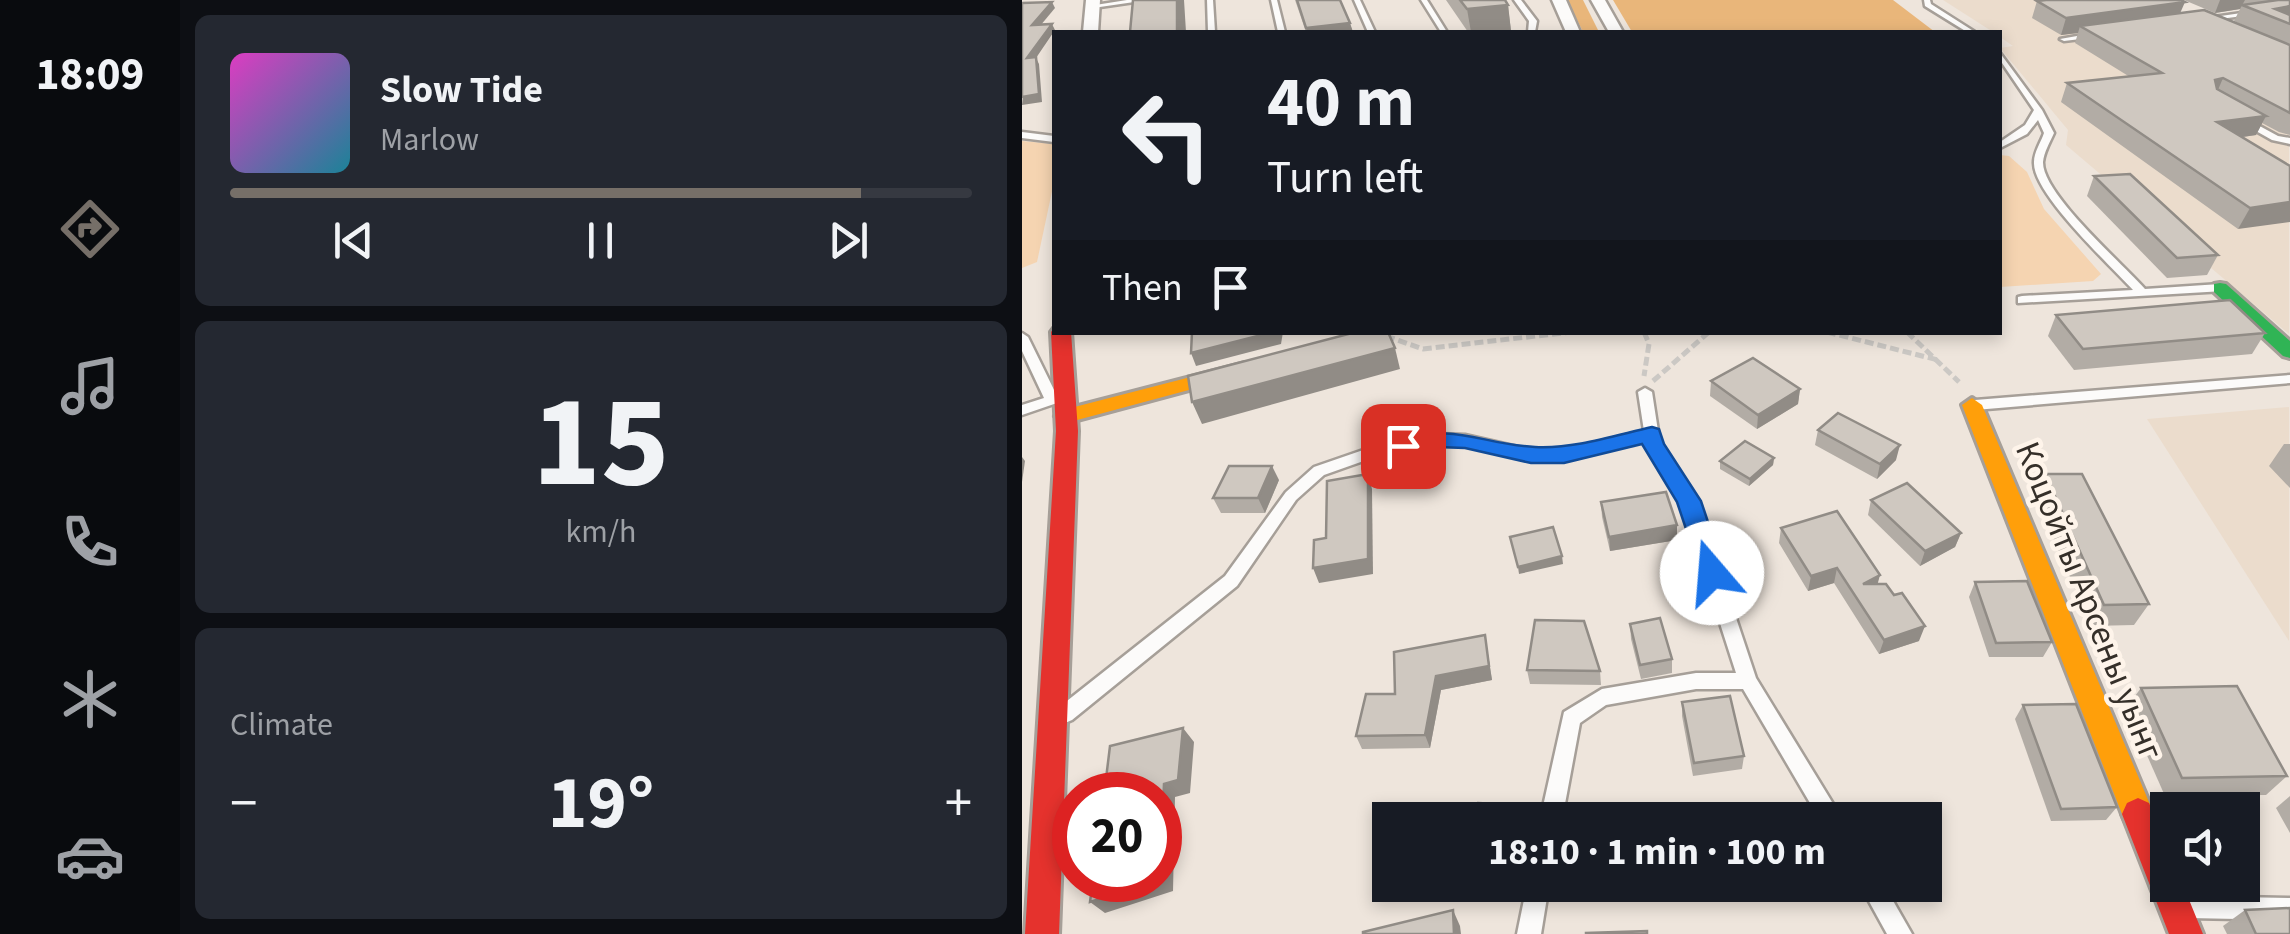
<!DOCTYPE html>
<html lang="en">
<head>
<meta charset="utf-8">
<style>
	body { margin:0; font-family:"Source Sans 3",sans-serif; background:#242831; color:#f1f3f6; height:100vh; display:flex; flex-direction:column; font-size:38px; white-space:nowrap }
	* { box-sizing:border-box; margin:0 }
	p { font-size:32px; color:#9ea1a6 }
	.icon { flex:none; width:55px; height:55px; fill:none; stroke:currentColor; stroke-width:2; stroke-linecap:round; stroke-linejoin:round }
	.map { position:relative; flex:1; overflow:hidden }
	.side { display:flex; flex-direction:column; gap:15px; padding:15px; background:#0d0f14; width:842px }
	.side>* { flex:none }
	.top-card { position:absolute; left:30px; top:30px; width:950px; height:305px; border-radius:0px; box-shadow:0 5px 15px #0003; background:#171b24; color:#f1f3f6; overflow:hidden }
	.buttons { position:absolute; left:1128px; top:792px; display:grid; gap:20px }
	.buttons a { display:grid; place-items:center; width:110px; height:110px; border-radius:0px; background:#171b24; box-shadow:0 5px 15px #0003; font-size:50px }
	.speed { position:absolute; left:30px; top:772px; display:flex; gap:20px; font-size:50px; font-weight:700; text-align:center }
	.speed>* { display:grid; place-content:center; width:130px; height:130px; border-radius:50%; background:#171b24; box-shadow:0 5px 15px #0003; line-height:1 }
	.speed .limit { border:15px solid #d22; background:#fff; color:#111 }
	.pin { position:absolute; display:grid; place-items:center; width:85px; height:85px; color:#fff; margin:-42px; border-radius:20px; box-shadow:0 5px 15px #0006 }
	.me { position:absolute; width:110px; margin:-55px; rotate:342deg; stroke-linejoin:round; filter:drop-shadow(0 0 8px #0008) }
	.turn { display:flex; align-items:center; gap:35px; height:210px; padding:0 50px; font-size:45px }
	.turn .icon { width:130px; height:130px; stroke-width:2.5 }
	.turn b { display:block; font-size:70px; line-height:85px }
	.then { display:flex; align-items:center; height:95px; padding:0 50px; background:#0003; gap:20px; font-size:38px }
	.big { font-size:75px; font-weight:700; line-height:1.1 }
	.side .widget { flex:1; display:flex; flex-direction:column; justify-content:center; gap:15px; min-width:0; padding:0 35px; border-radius:15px; background:#242831 }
	.side .dial { align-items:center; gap:0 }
	.dial b { font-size:130px; line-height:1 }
	.song { display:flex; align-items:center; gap:30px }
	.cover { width:120px; height:120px; border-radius:15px; background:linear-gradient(135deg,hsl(310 70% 55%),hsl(190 70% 35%)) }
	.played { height:10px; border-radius:5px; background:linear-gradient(90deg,#766f68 85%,#363941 85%) }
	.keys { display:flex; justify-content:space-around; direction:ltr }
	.heat { display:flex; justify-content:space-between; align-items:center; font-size:55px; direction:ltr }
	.trip { position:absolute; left:350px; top:802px; width:570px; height:100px; border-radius:0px; background:#171b24; box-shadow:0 5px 15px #0003; font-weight:700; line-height:100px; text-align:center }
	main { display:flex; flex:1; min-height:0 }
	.tab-bar { display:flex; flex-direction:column; width:180px; justify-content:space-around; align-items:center; background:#090b0e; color:#9ea1a6 }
	.tab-bar .icon { width:70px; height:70px }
	.tab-bar .active { color:#766f68 }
	.tab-bar b { font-size:45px; color:#f1f3f6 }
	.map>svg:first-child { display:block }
	.built { fill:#ebdccc }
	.green { fill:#f5d4b1 }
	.water { fill:#e9b67a }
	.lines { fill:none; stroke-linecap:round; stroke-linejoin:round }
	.canal { fill:#e9b67a; fill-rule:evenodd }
	.lane-casing { stroke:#a69f98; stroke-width:5 }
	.street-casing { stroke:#a69f98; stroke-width:5 }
	.fast-casing { stroke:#a69f98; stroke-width:6 }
	.slow-casing { stroke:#a69f98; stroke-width:6 }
	.jam-casing { stroke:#a69f98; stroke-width:6 }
	.path { stroke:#cbc8c4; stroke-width:5; stroke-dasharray:9 4; stroke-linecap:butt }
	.lane { fill:#fcfbfa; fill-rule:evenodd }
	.street { fill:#fcfbfa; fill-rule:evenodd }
	.fast { fill:#30b455; fill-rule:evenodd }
	.slow { fill:#ff9f0a; fill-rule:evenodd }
	.jam { fill:#e5322d; fill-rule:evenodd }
	.wall { fill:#b2aca5 }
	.shaded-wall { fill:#918c86 }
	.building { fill:#cfc8c0; stroke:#918c86; stroke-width:2.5 }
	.route { fill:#1a73e8; stroke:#114b97; stroke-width:2.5 }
	.labels { text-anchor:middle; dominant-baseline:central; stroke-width:9; stroke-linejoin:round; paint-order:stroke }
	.near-street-label { font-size:35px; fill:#352f29; stroke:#fef4ea }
</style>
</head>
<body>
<main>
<nav class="tab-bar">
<b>18:09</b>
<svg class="icon active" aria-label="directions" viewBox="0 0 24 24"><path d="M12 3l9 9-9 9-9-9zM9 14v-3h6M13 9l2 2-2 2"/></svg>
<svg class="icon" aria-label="music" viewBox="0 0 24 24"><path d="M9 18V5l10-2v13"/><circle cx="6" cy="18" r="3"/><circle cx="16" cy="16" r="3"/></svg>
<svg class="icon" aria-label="phone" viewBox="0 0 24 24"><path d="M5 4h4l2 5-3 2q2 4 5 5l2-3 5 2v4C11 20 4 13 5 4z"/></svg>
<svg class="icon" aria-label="climate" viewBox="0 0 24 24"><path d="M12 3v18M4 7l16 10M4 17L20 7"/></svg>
<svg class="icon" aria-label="car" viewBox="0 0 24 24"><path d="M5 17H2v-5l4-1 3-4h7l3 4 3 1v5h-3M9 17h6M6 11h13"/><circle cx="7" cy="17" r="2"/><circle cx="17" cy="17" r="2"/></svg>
</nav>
<section class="side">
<div class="widget">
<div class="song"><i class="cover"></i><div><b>Slow Tide</b><p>Marlow</p></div></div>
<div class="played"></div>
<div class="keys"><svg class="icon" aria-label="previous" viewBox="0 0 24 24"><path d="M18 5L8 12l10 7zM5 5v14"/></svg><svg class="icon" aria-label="pause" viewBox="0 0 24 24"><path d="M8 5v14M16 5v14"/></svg><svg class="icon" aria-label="next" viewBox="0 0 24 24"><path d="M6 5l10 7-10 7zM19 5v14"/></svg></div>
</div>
<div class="widget dial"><b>15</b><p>km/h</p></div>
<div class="widget"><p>Climate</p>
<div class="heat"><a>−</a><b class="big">19°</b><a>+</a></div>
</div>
</section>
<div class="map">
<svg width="1268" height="934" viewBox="0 0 1268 934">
	<rect width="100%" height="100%" fill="#eee5dc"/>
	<g class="built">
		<polygon points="921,0 1112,0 1267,73 1267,334 1044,145 1046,130 978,48 991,46 978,37 978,32 971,32"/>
		<polygon points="1267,407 1267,641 1125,419"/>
	</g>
	<g class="green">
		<polygon points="0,141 32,144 32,182 15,262 0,268"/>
		<polygon points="978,155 987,156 1005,172 1022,209 1079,274 1071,281 978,287"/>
	</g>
	<polygon class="water" points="591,0 871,0 913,32 610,32"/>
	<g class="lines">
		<polygon class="canal" points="545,0 561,0 577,32 561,32"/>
		<defs>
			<g id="lane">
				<polygon points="105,0 126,0 71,8 67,6"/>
				<polygon points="185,0 191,0 193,32 186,32"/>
				<polygon points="249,0 255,0 263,32 256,32"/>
				<polygon points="332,0 338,0 353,32 346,32"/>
				<polygon points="399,0 405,0 425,32 419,32"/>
				<polygon points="492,0 499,0 515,21 513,32 506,32 507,21"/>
				<polygon points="902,0 908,0 909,4 953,32 945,32 903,6"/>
				<polygon points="1268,6 1268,10 1182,21 1178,19"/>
				<polygon points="1072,33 1075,37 1042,41 1038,39"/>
				<path d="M978,53L1020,110L1032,133C1028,142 1022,152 1021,162C1020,194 1101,264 1123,289L1198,284L1204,288L1202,291L996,303V297L1000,296L1111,290C1089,266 1010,193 1012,162C1012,152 1019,142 1022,133L1016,120L1005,134L978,148V142L1003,125L1012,110L978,60Z"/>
				<polygon points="1221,117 1256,136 1268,138 1268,144 1250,140 1218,122 1216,120"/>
				<polygon points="0,132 32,136 32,142 0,138"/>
				<polygon points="0,333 6,337 37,400 35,403 0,415 0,405 22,398 0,351"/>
				<polygon points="1268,375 1268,383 953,410 946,405 953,400"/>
				<polygon points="623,388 630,392 638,444 675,501 734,678 821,820 798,820 721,689 674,689 584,705 558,723 540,820 518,820 542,712 580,689 674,673 714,673 659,502 623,441 542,460 509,460 443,445 415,444 350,458 302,475 274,500 215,586 50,720 43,723 36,720 33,714 36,708 203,576 264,492 292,467 347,448 415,434 443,435 509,450 542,450 622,431 616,392"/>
				<polygon points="505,885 527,885 519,934 495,934"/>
				<polygon points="838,885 862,885 890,934 865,934"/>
				<polygon points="1167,896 1268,898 1268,920 1167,918 1159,915 1156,907 1159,899"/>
			</g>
			<g id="street">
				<polygon points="64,0 78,0 76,32 61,32"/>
				<polygon points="530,0 544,0 558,32 544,32"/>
				<polygon points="569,0 583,0 601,32 587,32"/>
			</g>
			<polygon id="fast" points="1198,283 1204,284 1268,341 1268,358 1261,356 1192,292 1192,284"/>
			<g id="slow">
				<polygon points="223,363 230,365 233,369 230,373 44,423 33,416 37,411"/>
				<polygon points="950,398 960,405 1132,814 1127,825 1116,830 1105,825 1100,814 940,405"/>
			</g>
			<g id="jam">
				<polygon points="32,328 32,332 49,332 56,431 37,934 3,934 34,431 29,332"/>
				<polygon points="1116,798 1127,803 1145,846 1145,885 1161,885 1181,934 1147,934 1100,814 1105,803"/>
			</g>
		</defs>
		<use href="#lane" class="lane-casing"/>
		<use href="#street" class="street-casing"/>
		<use href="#fast" class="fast-casing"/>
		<use href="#slow" class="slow-casing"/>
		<use href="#jam" class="jam-casing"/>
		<g class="path">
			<polyline points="622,332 627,344 622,376"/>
			<polyline points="805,332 916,360"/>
			<polyline points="885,332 937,382"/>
			<polyline points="364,336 401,349 549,332"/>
			<polyline points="631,381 687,332"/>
		</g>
		<use href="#lane" class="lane"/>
		<use href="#street" class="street"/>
		<use href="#fast" class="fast"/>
		<use href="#slow" class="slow"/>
		<use href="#jam" class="jam"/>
	</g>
	<g class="wall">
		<polygon points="273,0 318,0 331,32 284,32"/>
		<polygon points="424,0 483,0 486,5 489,31 446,32"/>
		<polygon points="1162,0 1268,0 1268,45 1212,21 1218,9 1193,13"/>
		<polygon points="1015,1 1159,13 1268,46 1268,135 1257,132 1240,123 1234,135 1220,137 1268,166 1216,229 1039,102 1045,83 1108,77 1053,43 1056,33 1039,35 1010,18"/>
		<polygon points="1072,176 1196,255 1185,275 1145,278 1065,196"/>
		<polygon points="1034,315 1243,333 1230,354 1052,370 1026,336"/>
		<polygon points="689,381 778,389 776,404 735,429 688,396"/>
		<polygon points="796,430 874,460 855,479 793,445"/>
		<polygon points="1262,444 1268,444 1268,488 1247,466"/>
		<polygon points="752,458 751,465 727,486 698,469 698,461"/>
		<polygon points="1023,474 1127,604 1112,625 1069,626 1013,496"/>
		<polygon points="257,480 243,513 199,513 191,498"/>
		<polygon points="849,500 939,533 933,547 898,566 846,515"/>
		<polygon points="579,502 655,540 588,551 580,517"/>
		<polygon points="759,528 856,584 897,641 857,654 812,583 786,591 757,543"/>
		<polygon points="953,582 1030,642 1021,657 967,657 947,597"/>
		<polygon points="608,624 650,659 650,673 619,679 609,639"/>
		<polygon points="463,635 470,680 419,690 408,748 340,749 334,736 373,694"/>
		<polygon points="505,670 578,671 579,685 508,684"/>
		<polygon points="1119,688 1265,776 1244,795 1143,796 1104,708"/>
		<polygon points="660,702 722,756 720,769 671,776 660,716"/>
		<polygon points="1001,705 1095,807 1084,820 1029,821 993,719"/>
		<polygon points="1268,796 1268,833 1254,808"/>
		<polygon points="1223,910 1268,934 1205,934 1201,926"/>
	</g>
	<g class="shaded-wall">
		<polygon points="155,0 162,0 164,32 155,32"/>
		<polygon points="1198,0 1223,0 1218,9 1193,13"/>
		<polygon points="30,2 33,8 13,32 10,25"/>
		<polygon points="1163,2 1156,18 1058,26 1056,33 1039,35 1044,18"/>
		<polygon points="486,5 489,31 449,32 445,9"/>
		<polygon points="1268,6 1268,22 1253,9"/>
		<polygon points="328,23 331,32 285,32 284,28"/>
		<polygon points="30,24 33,30 14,58 17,64 20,102 0,105 5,58"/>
		<polygon points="1201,78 1193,97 1193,80"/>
		<polygon points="1244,116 1234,135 1186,142 1195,122"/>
		<polygon points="1268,202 1268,222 1216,229 1228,208"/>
		<polygon points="251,332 261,332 259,344 174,366 169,353"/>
		<polygon points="373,348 378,369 180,424 170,402"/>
		<polygon points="778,389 776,404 735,429 736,415"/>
		<polygon points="878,445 874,460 855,479 858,464"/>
		<polygon points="0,457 3,461 0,482"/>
		<polygon points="752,458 751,465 727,486 728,479"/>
		<polygon points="250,466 257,480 243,513 236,498"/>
		<polygon points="346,474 350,489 351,574 297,583 291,568"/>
		<polygon points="655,525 655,540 588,551 587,537"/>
		<polygon points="939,533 933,547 898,566 903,551"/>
		<polygon points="540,556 541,564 497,574 496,567"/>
		<polygon points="815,568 812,583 786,591 789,576"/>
		<polygon points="858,575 854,590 841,584"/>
		<polygon points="903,626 897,641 857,654 862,640"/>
		<polygon points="463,635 470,680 419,690 408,748 403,735 414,676"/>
		<polygon points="161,728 172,742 168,793 153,797 151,891 83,913 68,902"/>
		<polygon points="431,910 438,926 439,934 432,934"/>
	</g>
	<g class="building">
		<polygon points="111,0 155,0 155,32 108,32"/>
		<polygon points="275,0 318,0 328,23 284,28"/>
		<polygon points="438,0 483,0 486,5 445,9"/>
		<polygon points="1024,0 1159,0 1163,2 1044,18 1015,1"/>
		<polygon points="1256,0 1268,0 1268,6 1253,9 1268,15 1268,24 1220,5"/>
		<polygon points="30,2 10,25 30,24 5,58 14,57 17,94 0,97 0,3"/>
		<polygon points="1182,10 1268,45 1268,113 1201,78 1193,80 1195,89 1244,116 1195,122 1268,166 1268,202 1228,208 1045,83 1140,73 1058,26"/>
		<polygon points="1108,174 1196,255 1155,258 1072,176"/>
		<polygon points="1208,300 1243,333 1061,349 1034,315"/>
		<polygon points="170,332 251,332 169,353"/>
		<polygon points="334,332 366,332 373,348 170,402 166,376"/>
		<polygon points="731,358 778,389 736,415 689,381"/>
		<polygon points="816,413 878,445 858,464 796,430"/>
		<polygon points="723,441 752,458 728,479 698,461"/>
		<polygon points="207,466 250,466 236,498 191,498"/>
		<polygon points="346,474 346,559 291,568 292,540 304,538 305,481"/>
		<polygon points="1023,474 1060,474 1127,604 1082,605"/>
		<polygon points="885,483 939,533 903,551 849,500"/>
		<polygon points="644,492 655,525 587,537 579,502"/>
		<polygon points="815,511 858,575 841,584 864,584 872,595 880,593 903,626 862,640 815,568 789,576 759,528"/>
		<polygon points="531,527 540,556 496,567 488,537"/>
		<polygon points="1005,581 1030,642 974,643 953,582"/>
		<polygon points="638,618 650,659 618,665 608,624"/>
		<polygon points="513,620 562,621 578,671 505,670"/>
		<polygon points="463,635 467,666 414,676 403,735 334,736 344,694 373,694 372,652"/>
		<polygon points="1215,686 1265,776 1160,778 1119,688"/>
		<polygon points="708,696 722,756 672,763 660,702"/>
		<polygon points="1054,704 1095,807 1039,809 1001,705"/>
		<polygon points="161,728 156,780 142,784 138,880 138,795 82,795 88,746"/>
		<polygon points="456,803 511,806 508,820 452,820"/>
		<polygon points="71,880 137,880 68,902"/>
		<polygon points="1268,908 1268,934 1234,934 1223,910"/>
		<polygon points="431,910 432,934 341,934 341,932"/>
		<polygon points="625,931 625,934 564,934 564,933"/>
	</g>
	<path class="route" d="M630,427L637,429L642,444L679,501L703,573L700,580H681L655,502L620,444L542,463H509L443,448L415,447L381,454L370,446L373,441C437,422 455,444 513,447C552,449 591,436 630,427Z"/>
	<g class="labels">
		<g class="near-street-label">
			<text transform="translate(1067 601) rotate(68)">Коцойты Арсены уынг</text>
		</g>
	</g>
</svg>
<div class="buttons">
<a><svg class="icon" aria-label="sound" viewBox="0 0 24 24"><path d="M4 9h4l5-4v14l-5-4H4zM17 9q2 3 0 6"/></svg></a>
</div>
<div class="speed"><div class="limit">20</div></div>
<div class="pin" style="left:381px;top:446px;background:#d93025"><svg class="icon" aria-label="arrive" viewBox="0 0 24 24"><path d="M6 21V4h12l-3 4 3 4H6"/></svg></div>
<svg class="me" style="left:690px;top:573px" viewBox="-20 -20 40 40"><circle r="19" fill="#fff"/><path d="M0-13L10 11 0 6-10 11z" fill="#1a73e8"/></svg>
<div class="trip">18:10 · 1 min · 100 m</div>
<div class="top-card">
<div class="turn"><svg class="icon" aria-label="left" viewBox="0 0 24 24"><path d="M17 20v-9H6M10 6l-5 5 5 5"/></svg><div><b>40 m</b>Turn left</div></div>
<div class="then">Then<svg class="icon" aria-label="arrive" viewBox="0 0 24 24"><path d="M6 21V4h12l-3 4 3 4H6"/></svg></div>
</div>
</div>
</main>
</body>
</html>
